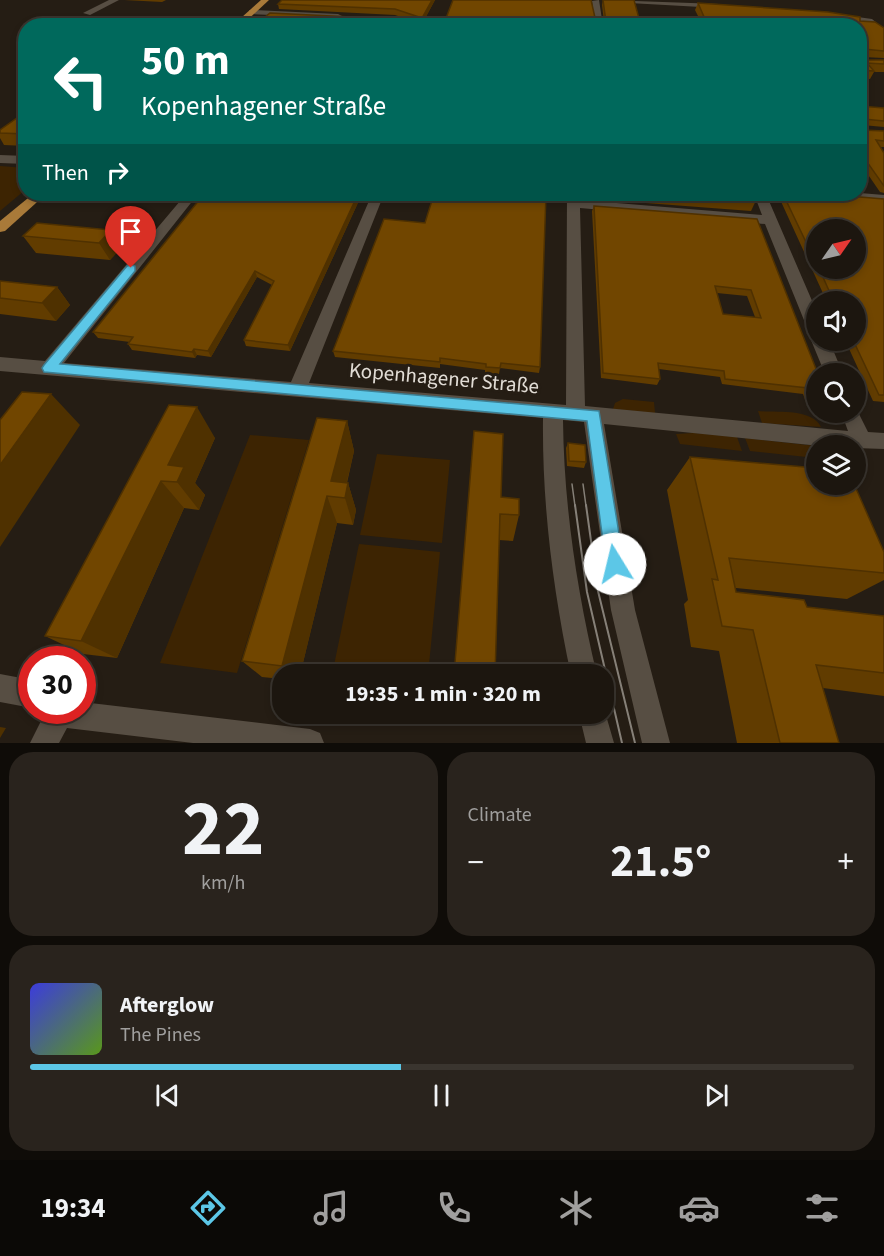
<!DOCTYPE html>
<html lang="en">
<head>
<meta charset="utf-8">
<style>
	body { margin:0; font-family:"Source Sans 3",sans-serif; background:#29231d; color:#f1f3f6; height:100vh; display:flex; flex-direction:column; font-size:22px; white-space:nowrap }
	* { box-sizing:border-box; margin:0 }
	p { font-size:20px; color:#a09f9e }
	.icon { flex:none; width:33px; height:33px; fill:none; stroke:currentColor; stroke-width:2; stroke-linecap:round; stroke-linejoin:round }
	.map { position:relative; height:743px; overflow:hidden }
	.sheet { display:flex; flex-direction:column; gap:9px; padding:9px; background:#0f0c08; flex:1 }
	.sheet>* { flex:none }
	.top-card { position:absolute; left:18px; top:18px; width:849px; height:183px; border-radius:24px; box-shadow:0 3px 9px #0003,0 0 0 2px #3a352f; background:#00695c; color:#fff; overflow:hidden }
	.needle { width:39px; rotate:56deg }
	.controls { position:absolute; left:806px; top:219px; display:grid; gap:12px }
	.controls a { display:grid; place-items:center; width:60px; height:60px; border-radius:50%; background:#1c160f; box-shadow:0 3px 9px #0003,0 0 0 2px #3a352f; font-size:30px }
	.speed { position:absolute; left:18px; top:646px; display:flex; gap:12px; font-size:30px; font-weight:700; text-align:center }
	.speed>* { display:grid; place-content:center; width:78px; height:78px; border-radius:50%; background:#1c160f; box-shadow:0 3px 9px #0003,0 0 0 2px #3a352f; line-height:1 }
	.speed .limit { border:9px solid #d22; background:#fff; color:#111 }
	.pin { position:absolute; display:grid; place-items:center; width:51px; height:51px; color:#fff; margin:-62px -26px; border-radius:50% 50% 50% 0; rotate:-45deg; box-shadow:0 0 6px #0007 }
	.pin .icon { rotate:45deg }
	.me { position:absolute; width:66px; margin:-33px; rotate:351deg; stroke-linejoin:round; filter:drop-shadow(0 0 4px #0008) }
	.turn { display:flex; align-items:center; gap:21px; height:126px; padding:0 24px; font-size:27px }
	.turn .icon { width:78px; height:78px; stroke-width:2.5 }
	.turn b { display:block; font-size:42px; line-height:51px }
	.then { display:flex; align-items:center; height:57px; padding:0 24px; background:#0003; gap:12px; font-size:22px }
	.big { font-size:45px; font-weight:700; line-height:1.1 }
	.sheet .tile { flex:1; display:flex; flex-direction:column; justify-content:center; gap:9px; min-width:0; padding:0 21px; border-radius:24px; background:#29231d }
	.sheet .dial { align-items:center; gap:0 }
	.dial b { font-size:78px; line-height:1 }
	.song { display:flex; align-items:center; gap:18px }
	.cover { width:72px; height:72px; border-radius:9px; background:linear-gradient(135deg,hsl(240 70% 55%),hsl(90 70% 35%)) }
	.played { height:6px; border-radius:3px; background:linear-gradient(90deg,#5cc7e7 45%,#3a352f 45%) }
	.keys { display:flex; justify-content:space-around; direction:ltr }
	.heat { display:flex; justify-content:space-between; align-items:center; font-size:33px; direction:ltr }
	.sheet .tiles { flex:1; display:grid; gap:9px; grid-template-columns:1fr 1fr }
	.tile:last-child { grid-column:span 2 }
	.trip { position:absolute; left:272px; top:664px; width:342px; height:60px; border-radius:24px; background:#1c160f; box-shadow:0 3px 9px #0003,0 0 0 2px #3a352f; font-weight:700; line-height:60px; text-align:center }
	.dock { display:flex; height:96px; justify-content:space-around; align-items:center; background:#0b0906; color:#a09f9e }
	.dock .icon { width:42px; height:42px }
	.dock .active { color:#5cc7e7 }
	.dock b { font-size:27px; color:#f1f3f6 }
	.map>svg:first-child { display:block }
	.green { fill:#3d2402 }
	.lines { fill:none; stroke-linecap:round; stroke-linejoin:round }
	.minor { fill:#574e43; fill-rule:evenodd }
	.major { fill:#a97a39; fill-rule:evenodd }
	.tram-far1 { stroke:#868078; stroke-width:1.5 }
	.tram { stroke:#868078; stroke-width:2 }
	.wall { fill:#613c00; fill-rule:evenodd }
	.shaded-wall { fill:#4f3100 }
	.building { fill:#714600; stroke:#4f3100; stroke-width:1.5; fill-rule:evenodd }
	.route { fill:#5cc7e7; stroke:#3c8196; stroke-width:1.5 }
	.labels { text-anchor:middle; dominant-baseline:central; stroke-width:6; stroke-linejoin:round; paint-order:stroke }
	.street-label { font-size:21px; fill:#e1dcd5; stroke:#251d14 }
</style>
</head>
<body>
<div class="map">
<svg width="884" height="743" viewBox="0 0 884 743">
	<rect width="100%" height="100%" fill="#251d14"/>
	<g class="green">
		<polygon points="0,166 26,168 25,190 0,211"/>
		<polygon points="623,399 654,402 655,413 613,409 615,403"/>
		<path d="M758,411C775,413 812,408 821,427L762,423Z"/>
		<polygon points="694,433 737,437 742,451 680,444 676,434"/>
		<polygon points="250,435 309,440 237,673 160,663"/>
		<polygon points="745,438 816,446 816,458 750,451"/>
		<polygon points="377,454 450,460 442,543 360,535"/>
		<polygon points="359,544 440,552 428,675 332,675"/>
	</g>
	<g class="lines">
		<g class="minor">
			<polygon points="109,0 119,0 90,15 83,13"/>
			<polygon points="599,0 603,26 595,26 592,1"/>
			<polygon points="607,0 719,4 723,6 719,8 611,2"/>
			<polygon points="252,10 338,14 342,16 338,18 249,14 249,10"/>
			<polygon points="836,14 872,19 884,29 884,36 867,23 833,18 833,14"/>
			<polygon points="371,16 395,17 421,26 368,20 367,18"/>
			<polygon points="0,155 26,156 26,164 0,163"/>
			<polygon points="860,193 884,195 884,203 822,198 816,194"/>
			<path d="M186,194H198L64,363L291,382L372,194H384L309,383L566,405L567,194H579L580,200L762,215L754,194H766L816,310V340H829L843,374H825L811,340L814,336L808,330L765,224L580,208L585,406L848,431L841,412H855V406L868,432L884,433V449L855,448V446H820L604,424L635,610L670,743H642L611,610L584,422L563,420C564,507 577,591 597,675H571C553,590 542,505 543,418L0,371V357L45,361Z"/>
			<polygon points="0,674 32,680 32,708 0,702"/>
			<polygon points="82,702 310,729 320,733 324,743 193,743 67,728 59,743 30,743 46,711 82,711"/>
			<polygon points="603,705 614,743 586,743 579,714 603,714"/>
		</g>
		<g class="major">
			<polygon points="261,0 269,0 241,26 232,26"/>
			<polygon points="33,194 46,194 5,231 0,232 0,221"/>
		</g>
		<g class="tram-far1">
			<polyline points="572,484 575,506"/>
			<polyline points="583,484 586,506"/>
		</g>
		<g class="tram">
			<polyline points="575,505 587,592 622,743"/>
			<polyline points="586,505 598,591 635,743"/>
		</g>
	</g>
	<g class="wall">
		<polygon points="124,0 166,0 162,2"/>
		<polygon points="282,0 435,0 422,24 395,15 279,9 278,4"/>
		<polygon points="453,0 596,22 604,22 602,5 603,0 641,26 443,26"/>
		<polygon points="698,3 860,21 884,28 884,58 862,57 864,60 884,60 884,72 874,72 870,79 860,78 860,26 703,26 695,10"/>
		<polygon points="270,13 406,23 420,24 420,26 343,26 344,24 266,21 265,17"/>
		<polygon points="860,106 884,108 884,127 862,125 861,127 863,130 884,131 884,147 880,147 884,153 884,193 880,192 860,163"/>
		<polygon points="26,113 26,146 4,145 0,138 0,130"/>
		<polygon points="204,194 362,194 290,351 246,346 244,340 272,285 257,277 211,357 197,355 195,358 132,350 128,344 130,342 98,338 93,332"/>
		<polygon points="605,194 759,194 751,211 606,200"/>
		<path d="M778,194H824L884,199V402L873,401L845,340H855V302H827L778,195ZM816,230L855,268H816Z"/>
		<path d="M594,206L757,219L816,374V403L806,402L803,394L722,384L720,377L659,369L660,379L657,385L601,378L592,211ZM717,293L747,296L755,317L723,314Z"/>
		<polygon points="37,223 121,248 110,260 36,253 23,236"/>
		<polygon points="425,223 540,367 539,373 500,368 499,374 485,373 485,370 440,364 440,368 335,357 333,351"/>
		<polygon points="0,281 57,287 70,305 56,321 0,314"/>
		<polygon points="169,405 215,438 195,483 205,495 199,510 184,508 117,658 83,654 45,636"/>
		<polygon points="347,421 354,451 347,483 348,483 356,510 353,525 337,523 300,675 282,675 282,679 262,677 242,661"/>
		<polygon points="568,443 586,462 584,468 567,466 566,448"/>
		<polygon points="690,457 884,552 884,580 847,599 736,588 736,592 807,607 884,616 884,696 823,688 839,743 737,743 719,651 691,647 684,604 688,600 667,490"/>
		<polygon points="501,497 519,515 513,541 499,540"/>
	</g>
	<g class="shaded-wall">
		<polygon points="432,0 435,0 422,24 422,18"/>
		<polygon points="358,194 362,194 290,351 288,345"/>
		<polygon points="111,230 121,248 110,260 99,243"/>
		<polygon points="255,271 257,277 211,357 208,351"/>
		<polygon points="57,287 70,305 56,321 42,303"/>
		<polygon points="194,349 197,355 195,358 192,352"/>
		<polygon points="51,394 80,425 0,547 0,465"/>
		<polygon points="197,407 215,438 195,483 205,495 199,510 177,482 168,465"/>
		<polygon points="347,421 354,451 343,498 331,481"/>
		<polygon points="161,481 184,508 117,658 81,641"/>
		<polygon points="348,483 356,510 353,525 345,498"/>
		<polygon points="327,496 337,523 300,675 292,675 282,666"/>
		<polygon points="0,727 6,728 0,738"/>
	</g>
	<g class="building">
		<polygon points="282,0 432,0 422,18 395,9 278,4"/>
		<polygon points="453,0 591,0 596,22 606,22 603,0 634,0 641,26 502,26 486,22 485,26 443,26"/>
		<polygon points="698,3 828,12 860,17 860,21 875,22 884,28 884,51 864,49 862,57 864,60 884,60 884,64 867,63 874,71 860,70 860,26 708,26"/>
		<polygon points="270,13 393,19 406,23 420,24 419,26 343,26 347,19 265,17"/>
		<polygon points="860,106 884,108 884,121 864,119 861,127 863,130 884,131 884,141 876,140 884,153 884,186 860,152"/>
		<polygon points="24,113 26,113 26,134 0,133 0,130"/>
		<polygon points="204,194 358,194 288,345 244,340 274,281 255,271 208,351 194,349 192,352 128,344 133,337 93,332"/>
		<polygon points="434,194 546,194 540,367 501,363 500,368 486,367 486,364 440,358 440,362 333,351 384,219 425,223"/>
		<polygon points="783,194 824,194 884,199 884,395 879,395 853,340 855,340 855,302 834,302 819,268 855,268 855,230 816,230 816,263"/>
		<path d="M594,206L757,219L818,374H816V397L811,396L808,388L725,379L724,371L658,363L660,379L603,373ZM715,286L751,290L761,318L723,314Z"/>
		<polygon points="37,223 111,230 99,243 23,236"/>
		<polygon points="0,281 57,287 42,303 0,298"/>
		<polygon points="22,392 51,394 0,465 0,420"/>
		<polygon points="169,405 197,407 168,465 184,467 177,482 161,481 81,641 45,636"/>
		<polygon points="317,418 347,421 331,481 348,483 345,498 327,496 282,666 242,661"/>
		<polygon points="474,431 503,434 501,497 519,499 519,515 500,514 495,675 454,675"/>
		<polygon points="568,443 585,445 586,462 569,461"/>
		<polygon points="690,457 816,468 816,484 854,484 884,552 884,573 729,558 736,592 804,600 807,607 884,616 884,673 816,665 839,743 780,743 753,630 722,626 712,579 718,580"/>
	</g>
	<polygon class="route" points="131,265 135,266 135,271 60,364 599,411 624,564 621,570 615,573 608,570 606,564 587,421 44,372 42,368 44,365 127,266"/>
	<g class="labels">
		<g class="street-label">
			<text transform="translate(444 378) rotate(5)">Kopenhagener Straße</text>
		</g>
	</g>
</svg>
<div class="controls">
<a><svg class="needle" viewBox="-14 -14 28 28"><path d="M0-13l5 13h-10z" fill="#e53935"/><path d="M0 13l5-13h-10z" fill="#a09f9e"/></svg></a>
<a><svg class="icon" aria-label="sound" viewBox="0 0 24 24"><path d="M4 9h4l5-4v14l-5-4H4zM17 9q2 3 0 6"/></svg></a>
<a><svg class="icon" aria-label="search" viewBox="0 0 24 24"><circle cx="10" cy="10" r="6"/><path d="M15 15l6 6"/></svg></a>
<a><svg class="icon" aria-label="layers" viewBox="0 0 24 24"><path d="M12 4l9 5-9 5-9-5zM3 14l9 5 9-5"/></svg></a>
</div>
<div class="speed"><div class="limit">30</div></div>
<div class="pin" style="left:131px;top:268px;background:#d93025"><svg class="icon" aria-label="arrive" viewBox="0 0 24 24"><path d="M6 21V4h12l-3 4 3 4H6"/></svg></div>
<svg class="me" style="left:615px;top:564px" viewBox="-20 -20 40 40"><circle r="19" fill="#fff"/><path d="M0-13L10 11 0 6-10 11z" fill="#5cc7e7"/></svg>
<div class="trip">19:35 · 1 min · 320 m</div>
<div class="top-card">
<div class="turn"><svg class="icon" aria-label="left" viewBox="0 0 24 24"><path d="M17 20v-9H6M10 6l-5 5 5 5"/></svg><div><b>50 m</b>Kopenhagener Straße</div></div>
<div class="then">Then<svg class="icon" aria-label="right" viewBox="0 0 24 24"><path d="M7 20v-9h11M14 6l5 5-5 5"/></svg></div>
</div>
</div>
<section class="sheet">
<div class="tiles">
<div class="tile dial"><b>22</b><p>km/h</p></div>
<div class="tile"><p>Climate</p>
<div class="heat"><a>−</a><b class="big">21.5°</b><a>+</a></div>
</div>
<div class="tile">
<div class="song"><i class="cover"></i><div><b>Afterglow</b><p>The Pines</p></div></div>
<div class="played"></div>
<div class="keys"><svg class="icon" aria-label="previous" viewBox="0 0 24 24"><path d="M18 5L8 12l10 7zM5 5v14"/></svg><svg class="icon" aria-label="pause" viewBox="0 0 24 24"><path d="M8 5v14M16 5v14"/></svg><svg class="icon" aria-label="next" viewBox="0 0 24 24"><path d="M6 5l10 7-10 7zM19 5v14"/></svg></div>
</div>
</div>
</section>
<nav class="dock">
<b>19:34</b>
<svg class="icon active" aria-label="directions" viewBox="0 0 24 24"><path d="M12 3l9 9-9 9-9-9zM9 14v-3h6M13 9l2 2-2 2"/></svg>
<svg class="icon" aria-label="music" viewBox="0 0 24 24"><path d="M9 18V5l10-2v13"/><circle cx="6" cy="18" r="3"/><circle cx="16" cy="16" r="3"/></svg>
<svg class="icon" aria-label="phone" viewBox="0 0 24 24"><path d="M5 4h4l2 5-3 2q2 4 5 5l2-3 5 2v4C11 20 4 13 5 4z"/></svg>
<svg class="icon" aria-label="climate" viewBox="0 0 24 24"><path d="M12 3v18M4 7l16 10M4 17L20 7"/></svg>
<svg class="icon" aria-label="car" viewBox="0 0 24 24"><path d="M5 17H2v-5l4-1 3-4h7l3 4 3 1v5h-3M9 17h6M6 11h13"/><circle cx="7" cy="17" r="2"/><circle cx="17" cy="17" r="2"/></svg>
<svg class="icon" aria-label="filters" viewBox="0 0 24 24"><path d="M4 7h16M4 17h16"/><circle cx="9" cy="7" r="2"/><circle cx="15" cy="17" r="2"/></svg>
</nav>
</body>
</html>
